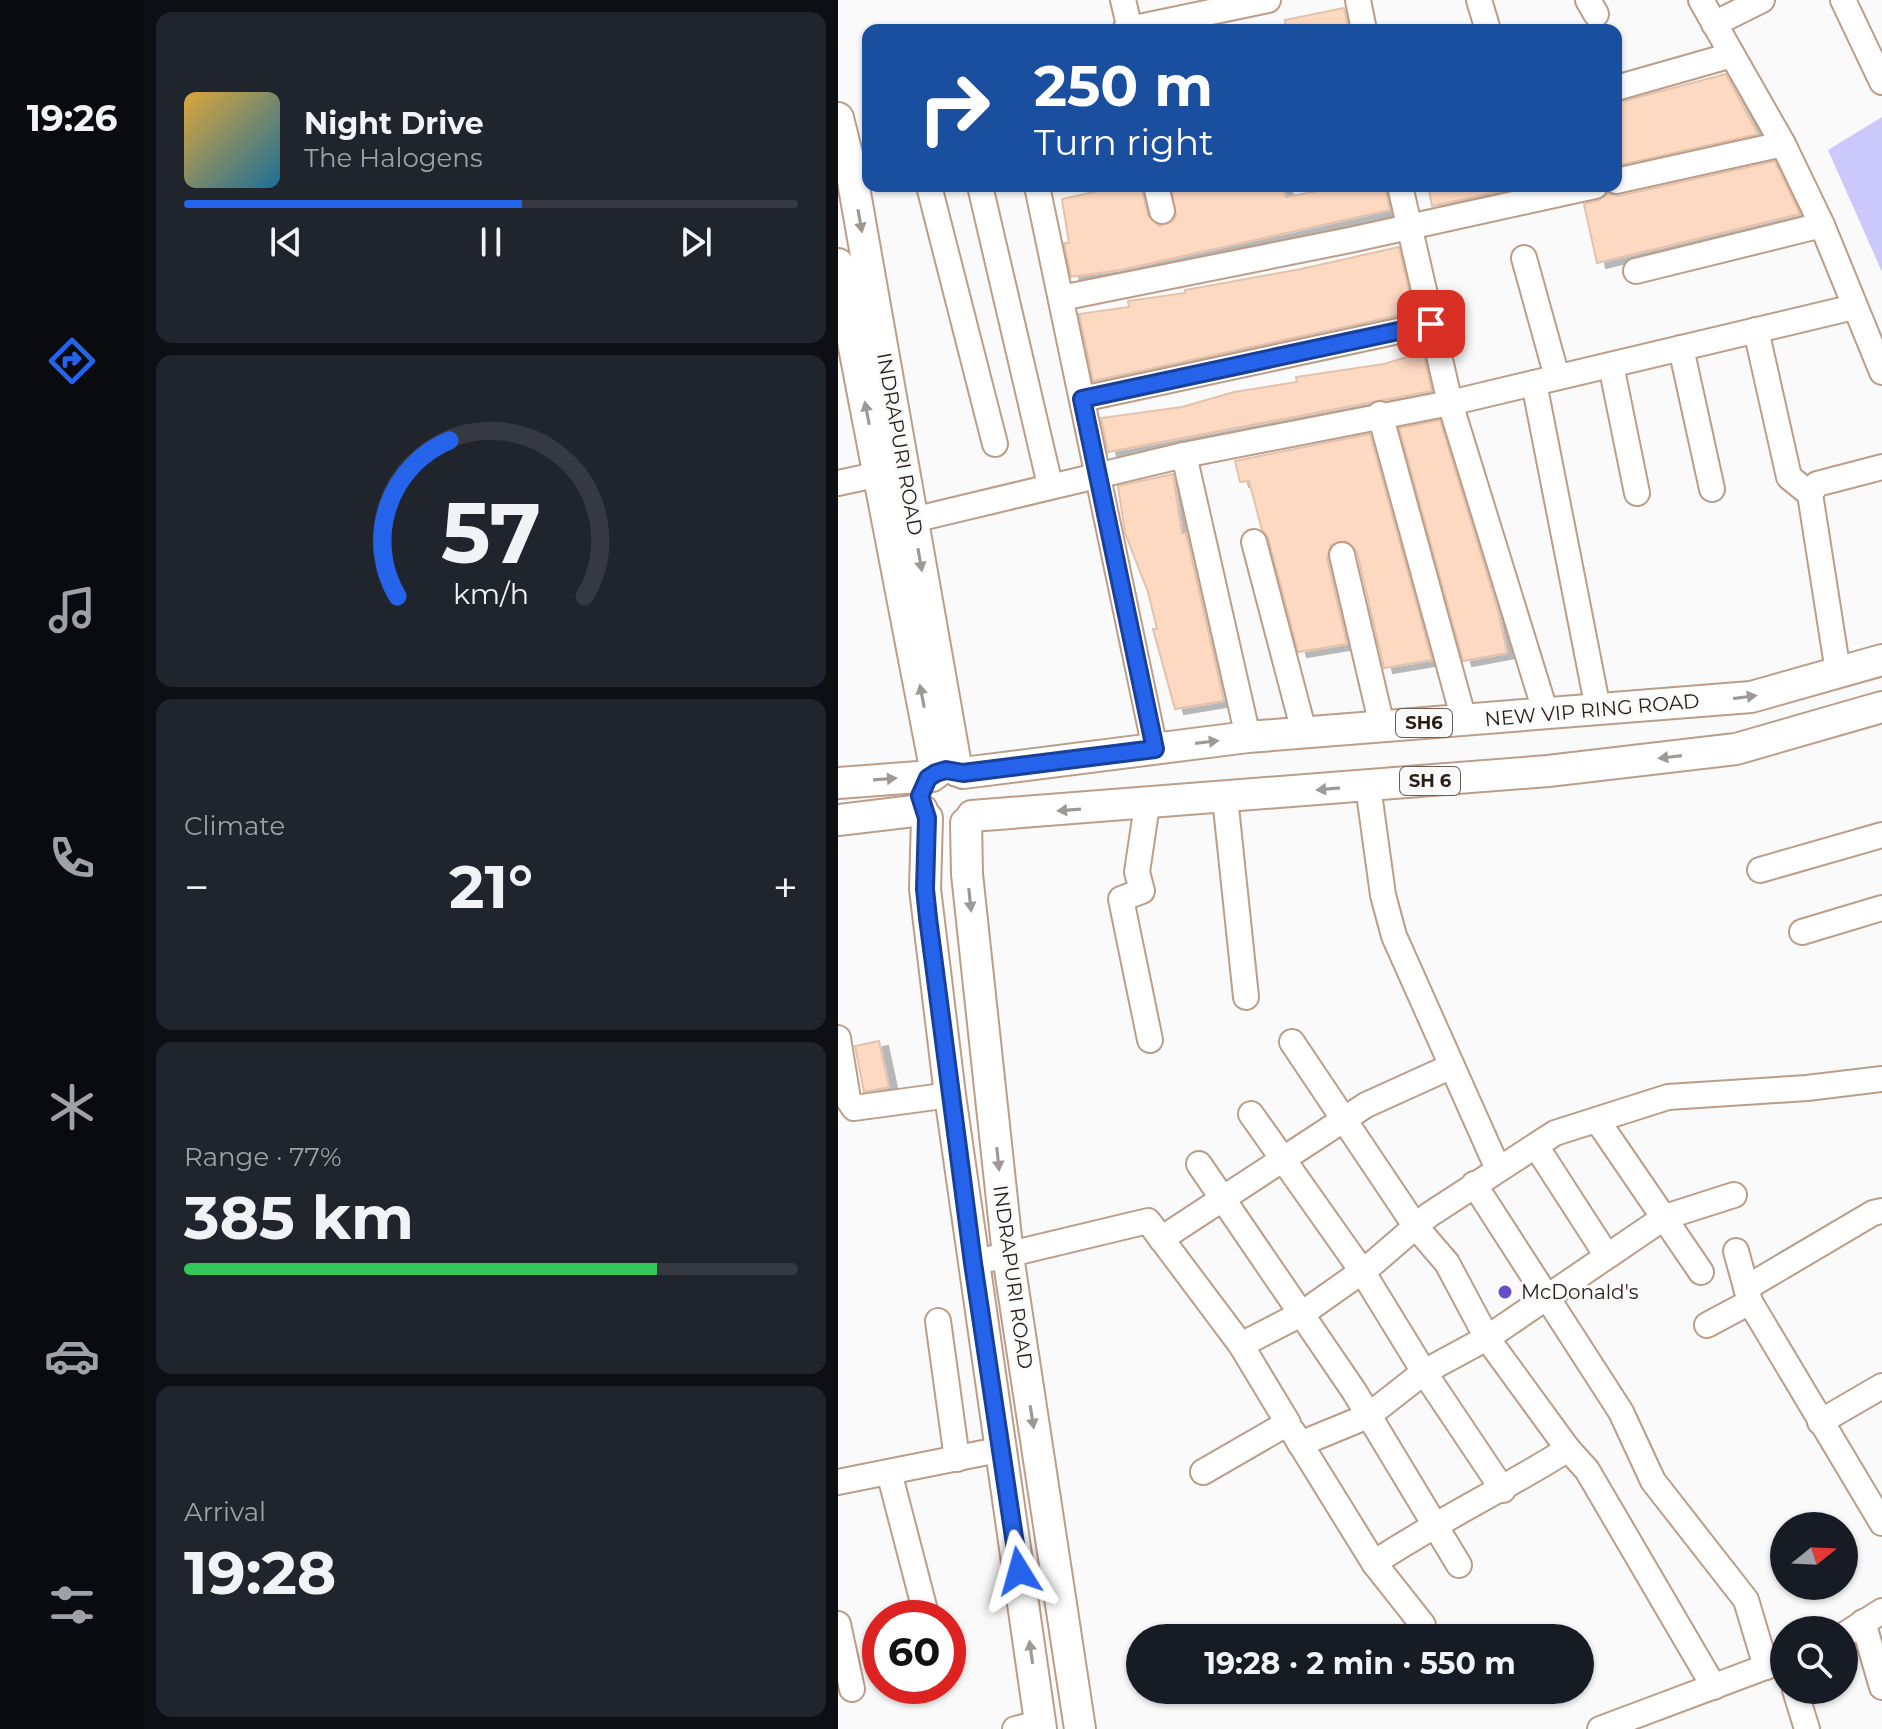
<!DOCTYPE html>
<html lang="en">
<head>
<meta charset="utf-8">
<style>
	body { margin:0; font-family:Montserrat,sans-serif; background:#20242c; color:#f1f3f6; height:100vh; display:flex; flex-direction:column; font-size:30px; white-space:nowrap }
	* { box-sizing:border-box; margin:0 }
	p { font-size:26px; color:#9ea1a6 }
	.icon { flex:none; width:44px; height:44px; fill:none; stroke:currentColor; stroke-width:2; stroke-linecap:round; stroke-linejoin:round }
	.map { position:relative; flex:1; overflow:hidden }
	.panel { display:flex; flex-direction:column; gap:12px; padding:12px; background:#0d0f14; width:694px }
	.panel>* { flex:none }
	.top-card { position:absolute; left:24px; top:24px; width:760px; height:168px; border-radius:16px; box-shadow:0 2px 6px #0004; background:#1a4fa0; color:#fff; overflow:hidden }
	.needle { width:52px; rotate:72deg }
	.buttons { position:absolute; left:932px; top:1512px; display:grid; gap:16px }
	.buttons a { display:grid; place-items:center; width:88px; height:88px; border-radius:50%; background:#171b24; box-shadow:0 2px 6px #0004; font-size:40px }
	.speed { position:absolute; left:24px; top:1600px; display:flex; gap:16px; font-size:40px; font-weight:700; text-align:center }
	.speed>* { display:grid; place-content:center; width:104px; height:104px; border-radius:50%; background:#171b24; box-shadow:0 2px 6px #0004; line-height:1 }
	.speed .limit { border:12px solid #d22; background:#fff; color:#111 }
	.pin { position:absolute; display:grid; place-items:center; width:68px; height:68px; color:#fff; margin:-34px; border-radius:16px; box-shadow:0 4px 12px #0006 }
	.me { position:absolute; width:88px; margin:-44px; rotate:352deg; stroke-linejoin:round; filter:drop-shadow(0 0 6px #0008) }
	.turn { display:flex; align-items:center; gap:28px; height:168px; padding:0 40px; font-size:36px }
	.turn .icon { width:104px; height:104px; stroke-width:2.5 }
	.turn b { display:block; font-size:56px; line-height:68px }
	.big { font-size:60px; font-weight:700; line-height:1.1 }
	.panel .tile { flex:1; display:flex; flex-direction:column; justify-content:center; gap:12px; min-width:0; padding:0 28px; border-radius:16px; background:#20242c }
	.panel .dial { align-items:center; gap:0 }
	.dial svg { height:208px; overflow:visible; fill:none; stroke:#363941; stroke-width:7; stroke-linecap:round; text-anchor:middle }
	.dial text { fill:#f1f3f6; stroke:none }
	.song { display:flex; align-items:center; gap:24px }
	.cover { width:96px; height:96px; border-radius:12px; background:linear-gradient(135deg,hsl(40 70% 55%),hsl(200 70% 35%)) }
	.played { height:8px; border-radius:4px; background:linear-gradient(90deg,#2563eb 55%,#363941 55%) }
	.keys { display:flex; justify-content:space-around; direction:ltr }
	.heat { display:flex; justify-content:space-between; align-items:center; font-size:44px; direction:ltr }
	.charge { height:12px; border-radius:6px; background:linear-gradient(90deg,#34c759 77%,#363941 0) }
	.trip { position:absolute; left:288px; top:1624px; width:468px; height:80px; border-radius:40px; background:#171b24; box-shadow:0 2px 6px #0004; font-weight:700; line-height:80px; text-align:center }
	main { display:flex; flex:1; min-height:0 }
	.tabs { display:flex; flex-direction:column; width:144px; justify-content:space-around; align-items:center; background:#090b0e; color:#9ea1a6 }
	.tabs .icon { width:56px; height:56px }
	.tabs .on { color:#2563eb }
	.tabs b { font-size:36px; color:#f1f3f6 }
	.map>svg:first-child { display:block }
	.green { fill:#cbc8fb }
	.building { fill:#fdd9c2; stroke:#e3c2ad; stroke-width:2; filter:url(#shadow) }
	.lines { fill:none; stroke-linecap:round; stroke-linejoin:round }
	.minor-casing { stroke:#bc9d88; stroke-width:28 }
	.major-casing { stroke:#bc9d88; stroke-width:34 }
	.minor { stroke:#fff; stroke-width:24 }
	.major { stroke:#fff; stroke-width:30 }
	.oneway { fill:#9f9996 }
	.route-casing { stroke:#184099; stroke-width:20 }
	.route { stroke:#2563eb; stroke-width:14 }
	.poi-dot { fill:#664ec7; stroke:#fafafa; stroke-width:3 }
	.labels { text-anchor:middle; dominant-baseline:central; stroke-width:6; stroke-linejoin:round; paint-order:stroke }
	.shield { fill:#fafafa; stroke:#685f5a; stroke-width:2 }
	.shield-label { font-size:18px; font-weight:bold; fill:#291d15 }
	.street-label { font-size:20px; fill:#291d15; stroke:#fafafa }
	.poi-label { font-size:20px; fill:#291d15; stroke:#fafafa; text-anchor:start }
</style>
</head>
<body>
<main>
<nav class="tabs">
<b>19:26</b>
<svg class="icon on" aria-label="directions" viewBox="0 0 24 24"><path d="M12 3l9 9-9 9-9-9zM9 14v-3h6M13 9l2 2-2 2"/></svg>
<svg class="icon" aria-label="music" viewBox="0 0 24 24"><path d="M9 18V5l10-2v13"/><circle cx="6" cy="18" r="3"/><circle cx="16" cy="16" r="3"/></svg>
<svg class="icon" aria-label="phone" viewBox="0 0 24 24"><path d="M5 4h4l2 5-3 2q2 4 5 5l2-3 5 2v4C11 20 4 13 5 4z"/></svg>
<svg class="icon" aria-label="climate" viewBox="0 0 24 24"><path d="M12 3v18M4 7l16 10M4 17L20 7"/></svg>
<svg class="icon" aria-label="car" viewBox="0 0 24 24"><path d="M5 17H2v-5l4-1 3-4h7l3 4 3 1v5h-3M9 17h6M6 11h13"/><circle cx="7" cy="17" r="2"/><circle cx="17" cy="17" r="2"/></svg>
<svg class="icon" aria-label="filters" viewBox="0 0 24 24"><path d="M4 7h16M4 17h16"/><circle cx="9" cy="7" r="2"/><circle cx="15" cy="17" r="2"/></svg>
</nav>
<section class="panel">
<div class="tile">
<div class="song"><i class="cover"></i><div><b>Night Drive</b><p>The Halogens</p></div></div>
<div class="played"></div>
<div class="keys"><svg class="icon" aria-label="previous" viewBox="0 0 24 24"><path d="M18 5L8 12l10 7zM5 5v14"/></svg><svg class="icon" aria-label="pause" viewBox="0 0 24 24"><path d="M8 5v14M16 5v14"/></svg><svg class="icon" aria-label="next" viewBox="0 0 24 24"><path d="M6 5l10 7-10 7zM19 5v14"/></svg></div>
</div>
<div class="tile dial"><svg viewBox="0 0 100 80">
<path d="M14 69A42 42 0 1 1 86 69"/>
<path d="M14 69A42 42 0 0 1 34 9" stroke="#2563eb"/>
<text x="50" y="56" font-size="32" font-weight="700">57</text>
<text x="50" y="72" font-size="11">km/h</text>
</svg></div>
<div class="tile"><p>Climate</p>
<div class="heat"><a>−</a><b class="big">21°</b><a>+</a></div>
</div>
<div class="tile"><p>Range · 77%</p><b class="big">385 km</b><div class="charge"></div></div>
<div class="tile"><p>Arrival</p><b class="big">19:28</b></div>
</section>
<div class="map">
<svg width="1044" height="1729" viewBox="0 0 1044 1729">
	<defs>
		<filter id="shadow"><feDropShadow dx="9" dy="5" stdDeviation="0" flood-color="#0004"/></filter>
	</defs>
	<rect width="100%" height="100%" fill="#fafafa"/>
	<polygon class="green" points="1044,117 1044,272 990,150"/>
	<g class="building">
		<polygon points="506,8 511,30 448,30 447,20"/>
		<polygon points="888,74 920,134 778,166 778,103"/>
		<polygon points="937,161 962,214 759,263 746,204 761,200 770,193 781,196"/>
		<polygon points="283,186 303,186 310,215 321,226 334,222 338,216 333,186 445,186 448,197 506,186 547,186 552,210 282,270 233,277 226,243 231,243 224,199"/>
		<polygon points="590,186 682,186 682,187 594,206"/>
		<polygon points="561,247 576,312 255,381 241,314 291,307 290,301 347,293 347,290 463,269"/>
		<polygon points="585,352 594,391 270,452 263,418 344,407 396,392 459,382 458,377 546,364"/>
		<polygon points="602,420 660,610 669,653 625,661 561,428"/>
		<polygon points="532,434 594,660 546,668 519,552 508,541 493,545 489,558 509,644 460,652 430,538 424,530 411,481 402,482 397,461"/>
		<polygon points="335,474 344,533 348,533 386,701 337,709 315,629 319,629 310,592 287,533 280,486"/>
		<polygon points="41,1041 51,1087 26,1092 17,1046"/>
	</g>
	<g class="lines">
		<defs>
			<g id="minor">
				<polyline points="285,0 292,29"/>
				<polyline points="520,0 526,30"/>
				<polyline points="641,0 650,30"/>
				<polyline points="750,0 758,14"/>
				<polyline points="863,0 945,144 984,225 1044,372"/>
				<polyline points="1005,0 1044,82"/>
				<polyline points="876,24 924,0"/>
				<polyline points="287,30 430,0"/>
				<polyline points="778,88 894,55"/>
				<polyline points="778,181 945,144"/>
				<polyline points="91,186 157,444"/>
				<polyline points="142,186 212,485"/>
				<polyline points="199,186 317,749"/>
				<polyline points="318,186 324,211"/>
				<polyline points="562,186 612,403 708,714"/>
				<polyline points="686,258 719,377"/>
				<polyline points="798,271 984,225"/>
				<polyline points="223,298 512,240 757,186"/>
				<polyline points="918,330 951,477 972,494"/>
				<polyline points="843,348 874,489"/>
				<polyline points="773,365 799,493"/>
				<polyline points="696,383 760,709"/>
				<polyline points="244,399 593,324"/>
				<polyline points="542,414 626,720"/>
				<polyline points="346,455 410,737"/>
				<polyline points="0,483 56,471"/>
				<polyline points="58,524 346,455 612,403 1016,307"/>
				<polyline points="416,542 466,732"/>
				<polyline points="504,555 544,726"/>
				<polyline points="1000,672 972,494 979,484 1044,467"/>
				<polyline points="530,786 545,895 556,936 660,1169"/>
				<polyline points="387,798 408,997"/>
				<polyline points="309,805 299,872 304,891 283,899 312,1040"/>
				<polyline points="922,870 1044,835"/>
				<polyline points="964,932 1044,908"/>
				<polyline points="0,1038 10,1099 16,1108 112,1095"/>
				<polyline points="454,1042 578,1227 609,1263 649,1338 827,1217 896,1195"/>
				<polyline points="413,1114 524,1271 586,1372 530,1416 462,1444"/>
				<polyline points="759,1120 863,1272"/>
				<polyline points="698,1146 769,1256"/>
				<polyline points="361,1164 516,1391 621,1565"/>
				<polyline points="636,1184 783,1412 815,1481 908,1600 928,1667"/>
				<polyline points="323,1239 528,1105 614,1066"/>
				<polyline points="898,1251 912,1302 1044,1523"/>
				<polyline points="135,1263 310,1221 403,1345"/>
				<polyline points="908,1288 1035,1213 1044,1211"/>
				<polyline points="100,1321 119,1459"/>
				<polyline points="869,1325 912,1302"/>
				<polyline points="982,1422 1044,1386"/>
				<polyline points="455,1432 536,1563 585,1625"/>
				<polyline points="730,1449 749,1470 876,1687"/>
				<polyline points="51,1472 89,1618"/>
				<polyline points="365,1472 450,1423 403,1345 465,1313 533,1265 591,1215 717,1133 830,1097 969,1088 1044,1079"/>
				<polyline points="0,1482 165,1449"/>
				<path d="M536,1563C599,1521 667,1489 730,1449L649,1338L586,1372L665,1490"/>
				<polyline points="1025,1622 1044,1687"/>
				<polyline points="0,1624 14,1689"/>
				<polyline points="1006,1635 1044,1611"/>
				<polyline points="957,1690 969,1729"/>
				<polyline points="177,1729 202,1723"/>
				<polyline points="762,1729 946,1660"/>
			</g>
			<g id="major">
				<polyline points="0,118 13,170 119,771"/>
				<polyline points="0,264 98,773"/>
				<polyline points="125,773 410,737 913,697 1044,660"/>
				<polyline points="0,783 94,776"/>
				<polyline points="134,816 710,771 898,749 1044,707"/>
				<polyline points="89,818 87,889 112,1095 203,1729"/>
				<polyline points="0,820 84,810"/>
				<polyline points="128,823 129,874 170,1256 242,1729"/>
			</g>
		</defs>
		<use href="#minor" class="minor-casing"/>
		<use href="#major" class="major-casing"/>
		<use href="#minor" class="minor"/>
		<use href="#major" class="major"/>
	</g>
	<defs><path id="oneway-solid" d="M-6-.8H1V-3.2L6.5 0L1 3.2V.8H-6Z" transform="scale(2)"/></defs>
	<g class="oneway">
		<use href="#oneway-solid" transform="translate(22 221) rotate(80)"/>
		<use href="#oneway-solid" transform="translate(29 413) rotate(-101)"/>
		<use href="#oneway-solid" transform="translate(82 560) rotate(80)"/>
		<use href="#oneway-solid" transform="translate(84 696) rotate(-101)"/>
		<use href="#oneway-solid" transform="translate(907 697) rotate(-8)"/>
		<use href="#oneway-solid" transform="translate(369 742) rotate(-7)"/>
		<use href="#oneway-solid" transform="translate(832 757) rotate(173)"/>
		<use href="#oneway-solid" transform="translate(47 779) rotate(-4)"/>
		<use href="#oneway-solid" transform="translate(490 789) rotate(175)"/>
		<use href="#oneway-solid" transform="translate(231 810) rotate(176)"/>
		<use href="#oneway-solid" transform="translate(132 900) rotate(84)"/>
		<use href="#oneway-solid" transform="translate(160 1159) rotate(84)"/>
		<use href="#oneway-solid" transform="translate(194 1417) rotate(81)"/>
		<use href="#oneway-solid" transform="translate(193 1652) rotate(-98)"/>
	</g>
	<g class="lines">
		<defs>
			<polyline id="route" points="181,1571 135,1263 90,918 87,889 89,818 82,796 90,778 98,773 108,770 125,773 317,749 244,399 593,324"/>
		</defs>
		<use href="#route" class="route-casing"/>
		<use href="#route" class="route"/>
	</g>
	<circle class="poi-dot" cx="667" cy="1292" r="8"/>
	<g class="labels">
		<g class="shield">
			<rect x="558" y="709" width="56" height="28" rx="6"/>
			<rect x="562" y="767" width="60" height="28" rx="6"/>
		</g>
		<g class="shield-label">
			<text x="586" y="723">SH6</text>
			<text x="592" y="781">SH 6</text>
		</g>
		<g class="street-label">
			<text transform="translate(62 444) rotate(80)">INDRAPURI ROAD</text>
			<text transform="translate(754 710) rotate(-5)">NEW VIP RING ROAD</text>
			<text transform="translate(175 1277) rotate(82)">INDRAPURI ROAD</text>
		</g>
		<g class="poi-label">
			<text x="683" y="1292">McDonald's</text>
		</g>
	</g>
</svg>
<div class="buttons">
<a><svg class="needle" viewBox="-14 -14 28 28"><path d="M0-13l5 13h-10z" fill="#e53935"/><path d="M0 13l5-13h-10z" fill="#9ea1a6"/></svg></a>
<a><svg class="icon" aria-label="search" viewBox="0 0 24 24"><circle cx="10" cy="10" r="6"/><path d="M15 15l6 6"/></svg></a>
</div>
<div class="speed"><div class="limit">60</div></div>
<div class="pin" style="left:593px;top:324px;background:#d93025"><svg class="icon" aria-label="arrive" viewBox="0 0 24 24"><path d="M6 21V4h12l-3 4 3 4H6"/></svg></div>
<svg class="me" style="left:181px;top:1571px" viewBox="-20 -20 40 40"><path d="M0-17L14 15 0 8-14 15z" fill="#2563eb" stroke="#fff" stroke-width="4"/></svg>
<div class="trip">19:28 · 2 min · 550 m</div>
<div class="top-card">
<div class="turn"><svg class="icon" aria-label="right" viewBox="0 0 24 24"><path d="M7 20v-9h11M14 6l5 5-5 5"/></svg><div><b>250 m</b>Turn right</div></div>
</div>
</div>
</main>
</body>
</html>
